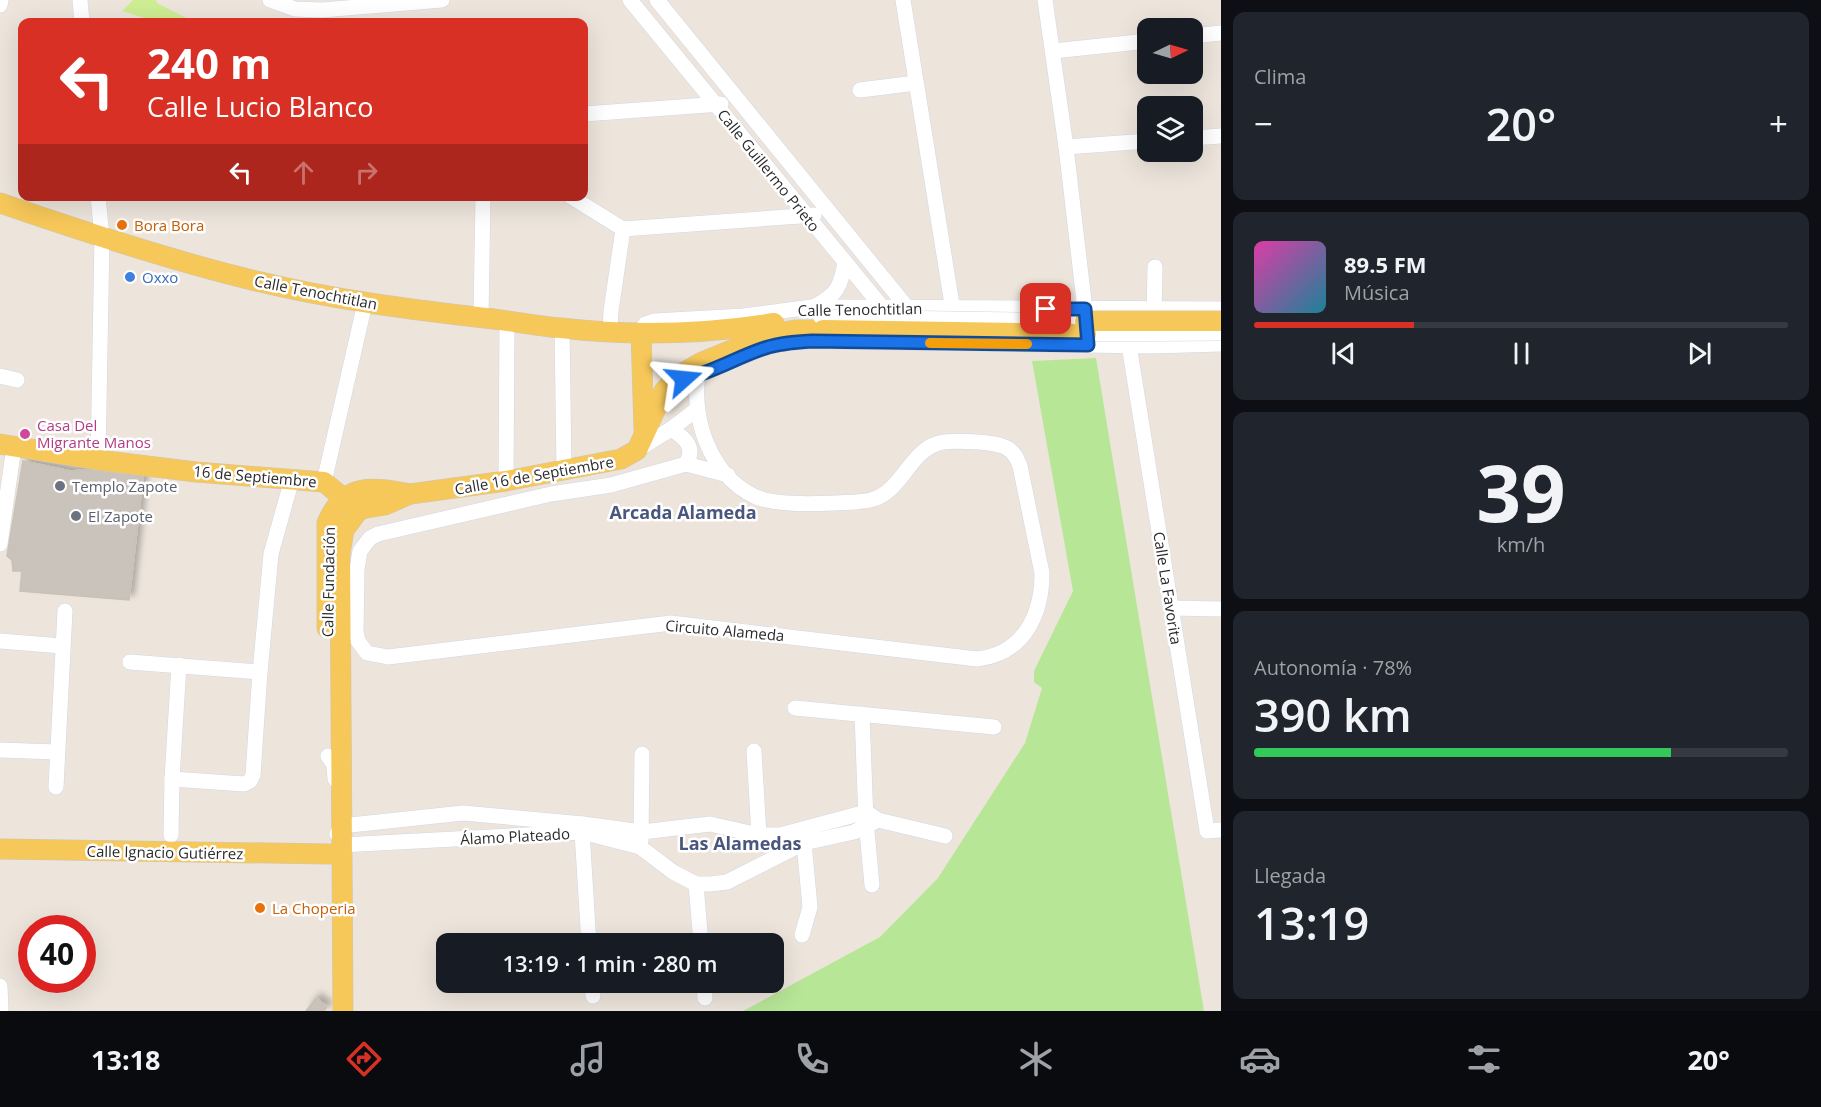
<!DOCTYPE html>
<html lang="es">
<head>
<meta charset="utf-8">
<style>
	body { margin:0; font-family:"Open Sans",sans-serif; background:#20242c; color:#f1f3f6; height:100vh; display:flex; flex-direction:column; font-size:22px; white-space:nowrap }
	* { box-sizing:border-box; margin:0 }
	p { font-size:20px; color:#9ea1a6 }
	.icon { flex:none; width:33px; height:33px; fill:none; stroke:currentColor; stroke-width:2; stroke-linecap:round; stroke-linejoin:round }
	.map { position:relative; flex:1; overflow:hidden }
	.panel { display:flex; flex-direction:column; gap:12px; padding:12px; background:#0d0f14; width:600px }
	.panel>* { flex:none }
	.banner { position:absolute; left:18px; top:18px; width:570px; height:183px; border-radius:12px; box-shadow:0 6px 24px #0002; background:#d93025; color:#fff; overflow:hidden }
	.needle { width:39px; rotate:85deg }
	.fabs { position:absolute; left:1137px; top:18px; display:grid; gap:12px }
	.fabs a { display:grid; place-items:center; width:66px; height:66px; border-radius:12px; background:#171b24; box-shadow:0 6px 24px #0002; font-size:30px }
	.speed { position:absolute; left:18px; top:915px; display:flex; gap:12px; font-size:30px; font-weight:700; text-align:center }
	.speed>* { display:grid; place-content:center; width:78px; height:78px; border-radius:50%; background:#171b24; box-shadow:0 6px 24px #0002; line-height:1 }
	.speed .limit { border:9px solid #d22; background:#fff; color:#111 }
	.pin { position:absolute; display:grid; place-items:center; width:51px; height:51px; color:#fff; margin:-26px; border-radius:12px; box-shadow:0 3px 9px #0006 }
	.me { position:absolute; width:66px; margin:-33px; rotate:72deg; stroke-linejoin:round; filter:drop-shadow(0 0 4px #0008) }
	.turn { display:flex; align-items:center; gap:21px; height:126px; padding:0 30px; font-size:27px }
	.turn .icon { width:78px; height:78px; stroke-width:2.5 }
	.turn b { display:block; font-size:42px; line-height:51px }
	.lanes { display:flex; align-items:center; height:57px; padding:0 30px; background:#0003; justify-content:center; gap:30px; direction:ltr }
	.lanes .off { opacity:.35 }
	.big { font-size:45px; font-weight:600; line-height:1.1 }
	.panel .widget { flex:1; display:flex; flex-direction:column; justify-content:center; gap:9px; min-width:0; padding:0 21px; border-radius:12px; background:#20242c }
	.panel .dial { align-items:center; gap:0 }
	.dial b { font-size:78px; line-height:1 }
	.song { display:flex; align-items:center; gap:18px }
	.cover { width:72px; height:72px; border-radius:9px; background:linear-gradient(135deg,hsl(320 70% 55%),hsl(190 70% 35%)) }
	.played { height:6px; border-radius:3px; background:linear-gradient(90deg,#d93025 30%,#363941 30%) }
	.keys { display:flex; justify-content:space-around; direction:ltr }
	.heat { display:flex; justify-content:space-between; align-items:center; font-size:33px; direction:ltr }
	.charge { height:9px; border-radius:4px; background:linear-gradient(90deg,#34c759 78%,#363941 0) }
	.trip { position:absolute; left:436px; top:933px; width:348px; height:60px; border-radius:12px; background:#171b24; box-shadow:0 6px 24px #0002; font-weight:600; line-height:60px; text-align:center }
	.menu { display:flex; height:96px; justify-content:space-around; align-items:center; background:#090b0e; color:#9ea1a6 }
	.menu .icon { width:42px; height:42px }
	.menu .on { color:#d93025 }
	.menu b { font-size:27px; color:#f1f3f6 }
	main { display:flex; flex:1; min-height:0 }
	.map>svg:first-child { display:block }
	.grass { fill:#b7e697 }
	.pitch { fill:#cded92 }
	.building { fill:#c9c3bb; stroke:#c9c1b6; stroke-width:1.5; filter:url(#shadow) }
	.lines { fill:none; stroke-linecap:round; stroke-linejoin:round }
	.minor-casing { stroke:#d2d6e4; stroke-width:16 }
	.major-casing { stroke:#c8c8c8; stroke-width:21 }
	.minor { stroke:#fff; stroke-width:15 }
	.major { stroke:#f6c759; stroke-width:20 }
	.minor-bridge-casing { stroke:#d2d6e4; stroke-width:16; stroke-linecap:butt }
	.major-bridge-casing { stroke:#c8c8c8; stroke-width:21; stroke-linecap:butt }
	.minor-bridge { stroke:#fff; stroke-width:15 }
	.major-bridge { stroke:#f6c759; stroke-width:20 }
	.route-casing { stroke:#114b97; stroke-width:15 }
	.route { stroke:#1a73e8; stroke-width:10 }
	.slow { stroke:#f59e0b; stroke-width:10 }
	.food-dot { fill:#e8710a; stroke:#fff; stroke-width:2 }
	.shop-dot { fill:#3f7fe0; stroke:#fff; stroke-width:2 }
	.hotel-dot { fill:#d1479c; stroke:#fff; stroke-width:2 }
	.worship-dot { fill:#6b7280; stroke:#fff; stroke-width:2 }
	.labels { text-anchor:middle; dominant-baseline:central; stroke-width:5; stroke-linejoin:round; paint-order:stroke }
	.street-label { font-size:15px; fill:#2b2b2b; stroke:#fff }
	.food-label { font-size:15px; fill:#c56008; stroke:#fff; text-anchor:start }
	.shop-label { font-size:15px; fill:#366cbe; stroke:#fff; text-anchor:start }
	.hotel-label { font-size:15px; fill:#b23c85; stroke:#fff; text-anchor:start }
	.worship-label { font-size:15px; fill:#5b616d; stroke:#fff; text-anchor:start }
	.quarter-label { font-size:18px; font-weight:bold; fill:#49567d; stroke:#fff }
</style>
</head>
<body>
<main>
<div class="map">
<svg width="1221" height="1011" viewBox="0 0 1221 1011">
	<defs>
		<filter id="shadow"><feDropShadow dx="5" dy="-5" stdDeviation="3" flood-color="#0004"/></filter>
	</defs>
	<rect width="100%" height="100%" fill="#ede5dc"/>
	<polygon class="grass" points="1096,358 1204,1011 743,1011 880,937 938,878 1025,743 1042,688 1034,682 1034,671 1073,591 1032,361"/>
	<polygon class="pitch" points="133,0 156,0 157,3 194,22 157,22 122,11"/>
	<g class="building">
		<polygon points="23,461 70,471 104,469 143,477 129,600 20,591 22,571 13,571 12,560 7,556"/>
		<polygon points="316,998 327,1007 324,1011 306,1011"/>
	</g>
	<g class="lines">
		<defs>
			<g id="minor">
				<polyline points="80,0 82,22"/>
				<polyline points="270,0 295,9 322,10 442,0"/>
				<polyline points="630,0 887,313"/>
				<polyline points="657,0 910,311"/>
				<polyline points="903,0 954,317"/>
				<polyline points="1045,0 1066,147 1086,318"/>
				<polyline points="0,5 1,0"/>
				<polyline points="1192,36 1221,33"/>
				<polyline points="1053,51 1148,41"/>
				<polyline points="860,90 916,83"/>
				<polyline points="584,114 721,104"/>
				<polyline points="1192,138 1221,136"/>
				<polyline points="1066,147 1148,141"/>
				<polyline points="570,196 623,229"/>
				<polyline points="623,229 814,215"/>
				<path d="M815,306C837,295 841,286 845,262"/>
				<polyline points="481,318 483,196"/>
				<polyline points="1154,318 1155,267"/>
				<polyline points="562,328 564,470"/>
				<polyline points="610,331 611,311 623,229"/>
				<polyline points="641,333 645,324 654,321 743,316 812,307 835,307 1221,309"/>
				<polyline points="1129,345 1207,831 1221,830"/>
				<path d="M700,363C688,412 708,475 756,497C775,505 812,504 833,503C846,502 862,503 874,499C902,490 910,451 939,443C952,440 995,441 1007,448C1014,452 1017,458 1020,466L1042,573C1042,616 1023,654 977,659L671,623L388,657L367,653L358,641L356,632L357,569L360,551L370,538L378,534L551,494L611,485L686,464L728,475"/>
				<polyline points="0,376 17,380"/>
				<polyline points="690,378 766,347 786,343 812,341 1153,346 1221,344"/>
				<polyline points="671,429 697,409"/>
				<path d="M637,450L671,429C685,438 696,447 686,464"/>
				<polyline points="98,460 102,238 98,196"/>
				<polyline points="506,481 507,321"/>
				<polyline points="324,482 365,303"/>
				<polyline points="0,544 14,447"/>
				<polyline points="1171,608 1221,609"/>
				<polyline points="0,641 62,646"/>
				<polyline points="130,662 260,672"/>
				<polyline points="795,708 994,727"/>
				<polyline points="862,714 866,821 872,885"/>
				<polyline points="0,750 57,752"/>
				<polyline points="754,751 759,835"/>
				<polyline points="328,756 334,765 335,779"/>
				<polyline points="172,779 244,784 250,781 253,775 260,672 271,554 292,479"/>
				<polyline points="56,787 65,611"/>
				<polyline points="583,824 582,832 589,944"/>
				<polyline points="337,834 341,826 463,813 583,824 642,832 710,824 759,835 780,835 866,812 878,820 945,836"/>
				<polyline points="171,835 172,779 179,665"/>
				<polyline points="339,836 342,845 582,832 640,847 673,872 696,884 710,884 727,882 804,843 854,832 878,820"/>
				<polyline points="801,837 804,843 810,907 802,935"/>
				<polyline points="641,841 642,754"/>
				<polyline points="696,884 701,944"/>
				<polyline points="592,982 593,996"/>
				<polyline points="704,982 705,998"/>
				<polyline points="0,986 1,1011"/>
			</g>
			<g id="major">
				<path d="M0,203C84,232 169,260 256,281C334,300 414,310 494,319C516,322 539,326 561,328C631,336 705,334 774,323"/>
				<polyline points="641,333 644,430"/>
				<polyline points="0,444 98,460 196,472 324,482 352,505"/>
				<path d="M327,628V523C344,482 372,487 410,494"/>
				<polyline points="0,849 330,854"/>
				<polyline points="343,1011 340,554 344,530 358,511 366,508 385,505 410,494 506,481 621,459 637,450 664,391 678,376 700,363 768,335 795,330 823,330"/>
			</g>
		</defs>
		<use href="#minor" class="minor-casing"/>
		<use href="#major" class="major-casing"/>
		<use href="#minor" class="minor"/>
		<use href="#major" class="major"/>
		<defs>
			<g id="minor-bridge">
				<polyline points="821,317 1085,321"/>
				<polyline points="1086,334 1221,333"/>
			</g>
			<g id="major-bridge">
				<polyline points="1085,321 1221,321"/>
				<polyline points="823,330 1086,334"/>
			</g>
		</defs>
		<use href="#minor-bridge" class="minor-bridge-casing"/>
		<use href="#major-bridge" class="major-bridge-casing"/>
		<use href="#minor-bridge" class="minor-bridge"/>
		<use href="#major-bridge" class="major-bridge"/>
	</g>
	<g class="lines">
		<defs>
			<path id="route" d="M684,379C712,373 737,357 765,348C780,343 796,342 812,341L1088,345L1085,309H1046"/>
		</defs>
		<use href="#route" class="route-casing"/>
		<use href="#route" class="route"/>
		<polyline class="slow" points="930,343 1027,344"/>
	</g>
	<g class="food-dot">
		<circle cx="122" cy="225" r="6"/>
		<circle cx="260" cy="908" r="6"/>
	</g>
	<circle class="shop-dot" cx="130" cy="277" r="6"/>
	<circle class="hotel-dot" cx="25" cy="434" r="6"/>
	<g class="worship-dot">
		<circle cx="60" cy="486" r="6"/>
		<circle cx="76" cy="516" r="6"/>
	</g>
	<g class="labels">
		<g class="street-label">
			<text transform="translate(769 170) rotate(51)">Calle Guillermo Prieto</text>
			<text transform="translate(316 292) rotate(11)">Calle Tenochtitlan</text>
			<text transform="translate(860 309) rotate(-1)">Calle Tenochtitlan</text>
			<text transform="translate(534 475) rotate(-10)">Calle 16 de Septiembre</text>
			<text transform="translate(255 476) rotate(5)">16 de Septiembre</text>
			<text transform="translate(328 582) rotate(-89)">Calle Fundación</text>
			<text transform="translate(1168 588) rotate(81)">Calle La Favorita</text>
			<text transform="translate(725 630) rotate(5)">Circuito Alameda</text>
			<text transform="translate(515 836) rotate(-3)">Álamo Plateado</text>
			<text transform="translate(165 852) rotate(1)">Calle Ignacio Gutiérrez</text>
		</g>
		<g class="food-label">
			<text x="134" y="225">Bora Bora</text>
			<text x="272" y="908">La Choperia</text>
		</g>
		<g class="shop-label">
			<text x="142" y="277">Oxxo</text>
		</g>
		<g class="hotel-label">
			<text x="37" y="425">Casa Del<tspan x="37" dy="17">Migrante Manos</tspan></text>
		</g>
		<g class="worship-label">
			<text x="72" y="486">Templo Zapote</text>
			<text x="88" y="516">El Zapote</text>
		</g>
		<g class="quarter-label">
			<text x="683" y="512">Arcada Alameda</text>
			<text x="740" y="843">Las Alamedas</text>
		</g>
	</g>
</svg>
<div class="fabs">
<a><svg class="needle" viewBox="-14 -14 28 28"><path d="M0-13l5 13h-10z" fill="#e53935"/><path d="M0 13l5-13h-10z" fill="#9ea1a6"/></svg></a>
<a><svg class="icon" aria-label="layers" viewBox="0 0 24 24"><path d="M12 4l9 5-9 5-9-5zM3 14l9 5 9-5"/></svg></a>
</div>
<div class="speed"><div class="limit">40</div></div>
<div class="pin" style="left:1046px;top:309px;background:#d93025"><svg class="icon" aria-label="arrive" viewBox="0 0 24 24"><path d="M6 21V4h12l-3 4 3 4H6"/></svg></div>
<svg class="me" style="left:684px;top:379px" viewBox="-20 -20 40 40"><path d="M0-17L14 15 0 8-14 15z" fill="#1a73e8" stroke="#fff" stroke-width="4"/></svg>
<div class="trip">13:19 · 1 min · 280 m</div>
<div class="banner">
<div class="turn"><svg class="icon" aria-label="left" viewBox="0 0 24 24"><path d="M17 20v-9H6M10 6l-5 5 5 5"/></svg><div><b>240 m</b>Calle Lucio Blanco</div></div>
<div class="lanes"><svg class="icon" aria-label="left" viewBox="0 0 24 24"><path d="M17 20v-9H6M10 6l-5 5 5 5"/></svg><svg class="icon off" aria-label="ahead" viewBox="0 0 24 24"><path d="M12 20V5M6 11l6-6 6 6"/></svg><svg class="icon off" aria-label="right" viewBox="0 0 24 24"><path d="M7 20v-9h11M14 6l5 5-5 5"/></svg></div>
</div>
</div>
<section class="panel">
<div class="widget"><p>Clima</p>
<div class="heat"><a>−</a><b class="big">20°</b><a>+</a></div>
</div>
<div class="widget">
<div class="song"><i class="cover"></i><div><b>89.5 FM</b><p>Música</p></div></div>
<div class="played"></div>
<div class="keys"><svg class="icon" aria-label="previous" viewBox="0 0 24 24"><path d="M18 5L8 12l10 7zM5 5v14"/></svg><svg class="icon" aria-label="pause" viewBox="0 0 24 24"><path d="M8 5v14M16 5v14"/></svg><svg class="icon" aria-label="next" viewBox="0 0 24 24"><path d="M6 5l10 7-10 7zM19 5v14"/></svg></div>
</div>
<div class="widget dial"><b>39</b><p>km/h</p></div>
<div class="widget"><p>Autonomía · 78%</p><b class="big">390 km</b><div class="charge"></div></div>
<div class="widget"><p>Llegada</p><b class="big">13:19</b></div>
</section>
</main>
<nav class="menu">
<b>13:18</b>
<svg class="icon on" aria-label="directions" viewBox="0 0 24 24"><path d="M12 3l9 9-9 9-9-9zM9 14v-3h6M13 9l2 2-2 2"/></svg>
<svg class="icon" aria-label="music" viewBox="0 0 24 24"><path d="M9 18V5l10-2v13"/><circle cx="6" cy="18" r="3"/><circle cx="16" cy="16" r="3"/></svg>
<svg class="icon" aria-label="phone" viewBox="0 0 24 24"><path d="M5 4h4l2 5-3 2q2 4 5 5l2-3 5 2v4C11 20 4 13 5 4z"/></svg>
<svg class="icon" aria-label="climate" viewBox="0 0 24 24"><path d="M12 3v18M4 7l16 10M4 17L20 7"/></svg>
<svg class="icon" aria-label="car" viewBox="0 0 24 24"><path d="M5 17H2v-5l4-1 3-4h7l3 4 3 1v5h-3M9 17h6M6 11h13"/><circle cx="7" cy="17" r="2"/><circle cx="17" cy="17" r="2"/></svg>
<svg class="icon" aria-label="filters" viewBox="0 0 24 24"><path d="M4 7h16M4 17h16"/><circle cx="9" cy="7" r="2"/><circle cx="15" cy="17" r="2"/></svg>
<b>20°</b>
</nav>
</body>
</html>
